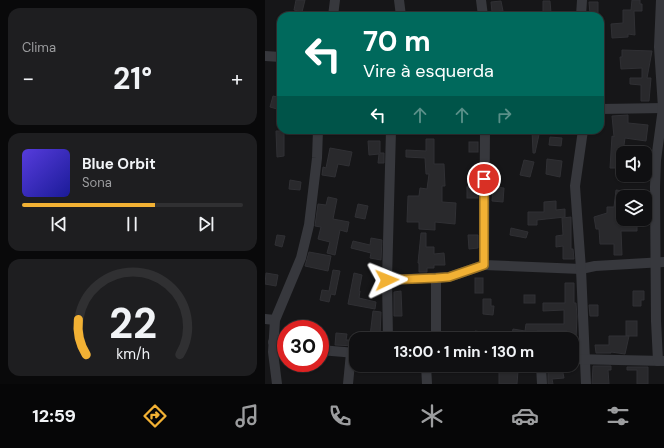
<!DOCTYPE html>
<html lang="pt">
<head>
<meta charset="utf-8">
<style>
	body { margin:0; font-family:"DM Sans",sans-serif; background:#1e1e20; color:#f1f3f6; height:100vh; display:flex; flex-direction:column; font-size:15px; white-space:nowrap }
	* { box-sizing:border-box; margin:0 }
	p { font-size:13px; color:#9c9d9f }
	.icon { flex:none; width:22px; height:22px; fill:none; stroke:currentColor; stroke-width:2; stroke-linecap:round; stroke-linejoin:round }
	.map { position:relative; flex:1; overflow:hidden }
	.details { display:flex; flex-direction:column; gap:8px; padding:8px; background:#09090a; width:265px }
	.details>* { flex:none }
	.hud { position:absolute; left:12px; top:12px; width:327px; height:122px; border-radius:12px; box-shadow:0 1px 3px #0004,0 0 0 1px #303032; background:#00695c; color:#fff; overflow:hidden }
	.tools { position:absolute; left:351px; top:146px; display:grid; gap:8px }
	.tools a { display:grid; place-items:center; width:36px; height:36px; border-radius:8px; background:#101012; box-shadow:0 1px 3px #0004,0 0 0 1px #303032; font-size:20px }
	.speed { position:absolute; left:12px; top:320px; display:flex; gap:8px; font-size:20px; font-weight:700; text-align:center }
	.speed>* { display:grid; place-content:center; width:52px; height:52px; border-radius:50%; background:#101012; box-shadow:0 1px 3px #0004,0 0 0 1px #303032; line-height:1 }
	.speed .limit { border:6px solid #d22; background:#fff; color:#111 }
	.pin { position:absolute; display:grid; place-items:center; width:34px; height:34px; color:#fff; margin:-17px; border:2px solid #fff; border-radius:50%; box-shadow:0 1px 4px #0007 }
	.me { position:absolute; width:44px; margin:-22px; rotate:88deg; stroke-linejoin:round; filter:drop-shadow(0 0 3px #0008) }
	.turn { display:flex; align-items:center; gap:14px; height:84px; padding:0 20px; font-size:18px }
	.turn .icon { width:52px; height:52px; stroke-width:2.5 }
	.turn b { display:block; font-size:28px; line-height:34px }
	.lanes { display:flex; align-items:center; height:38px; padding:0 20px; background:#0003; justify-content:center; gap:20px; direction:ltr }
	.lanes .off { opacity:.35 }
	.big { font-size:30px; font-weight:700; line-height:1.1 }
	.details .tile { flex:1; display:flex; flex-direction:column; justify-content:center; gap:6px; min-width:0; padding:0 14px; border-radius:12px; background:#1e1e20 }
	.details .dial { align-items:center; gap:0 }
	.dial svg { height:104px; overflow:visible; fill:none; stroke:#303032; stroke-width:7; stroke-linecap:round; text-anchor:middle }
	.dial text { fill:#f1f3f6; stroke:none }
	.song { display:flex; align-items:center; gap:12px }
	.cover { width:48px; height:48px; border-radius:6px; background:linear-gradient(135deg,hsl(250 70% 55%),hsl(240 70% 35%)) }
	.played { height:4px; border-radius:2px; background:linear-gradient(90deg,#f2b134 60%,#303032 60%) }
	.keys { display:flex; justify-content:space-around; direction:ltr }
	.heat { display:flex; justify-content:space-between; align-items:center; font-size:22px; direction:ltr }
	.trip { position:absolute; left:84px; top:332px; width:230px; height:40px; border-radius:12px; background:#101012; box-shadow:0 1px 3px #0004,0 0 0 1px #303032; font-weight:700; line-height:40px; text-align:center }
	.dock { display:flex; height:64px; justify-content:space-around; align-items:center; background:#060607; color:#9c9d9f }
	.dock .icon { width:28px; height:28px }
	.dock .current { color:#f2b134 }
	.dock b { font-size:18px; color:#f1f3f6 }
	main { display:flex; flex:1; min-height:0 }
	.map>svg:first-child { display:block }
	.building { fill:#29292c; stroke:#303034 }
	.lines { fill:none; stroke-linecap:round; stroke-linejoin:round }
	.minor { stroke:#37383d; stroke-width:10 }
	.route-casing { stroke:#9d7322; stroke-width:10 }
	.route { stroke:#f2b134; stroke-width:7 }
</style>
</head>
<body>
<main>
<section class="details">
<div class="tile"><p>Clima</p>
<div class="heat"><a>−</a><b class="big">21°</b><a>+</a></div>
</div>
<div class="tile">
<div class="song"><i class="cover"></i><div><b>Blue Orbit</b><p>Sona</p></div></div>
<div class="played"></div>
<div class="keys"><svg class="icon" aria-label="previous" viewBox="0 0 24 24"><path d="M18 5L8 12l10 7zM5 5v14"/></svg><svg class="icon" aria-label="pause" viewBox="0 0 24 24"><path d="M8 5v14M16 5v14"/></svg><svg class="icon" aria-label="next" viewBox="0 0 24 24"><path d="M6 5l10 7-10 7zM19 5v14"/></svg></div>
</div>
<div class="tile dial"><svg viewBox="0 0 100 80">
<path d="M14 69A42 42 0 1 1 86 69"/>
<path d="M14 69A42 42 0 0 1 8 42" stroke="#f2b134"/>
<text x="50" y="56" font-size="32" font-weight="700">22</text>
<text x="50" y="72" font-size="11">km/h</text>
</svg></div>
</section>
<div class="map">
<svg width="399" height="384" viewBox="0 0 399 384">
	<rect width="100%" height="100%" fill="#161618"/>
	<g class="building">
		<polygon points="31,0 40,0 37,12 29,10"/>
		<polygon points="367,0 375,0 375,4 377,4 377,11 369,11 370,35 363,34 363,37 347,38 346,24 358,23 358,10 366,10"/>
		<polygon points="236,1 238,11 227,12 226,2"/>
		<polygon points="278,1 285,1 286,13 278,13"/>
		<polygon points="324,2 333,2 333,14 325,14"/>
		<polygon points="357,50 387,51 382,78 386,78 384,101 376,101 376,85 365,84 365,78 377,78 377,68 356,69 355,57 357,57"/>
		<polygon points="8,96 16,98 12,109 5,107"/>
		<polygon points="363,115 363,123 383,125 381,141 360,138 358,152 358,168 345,168 347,136 349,137 347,116"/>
		<polygon points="267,130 275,130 270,153 268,153"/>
		<polygon points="11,131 19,131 19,156 12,157"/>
		<polygon points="285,137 297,138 296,146 284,145"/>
		<polygon points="161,139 169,139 169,164 179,164 180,186 177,186 177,202 191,203 190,224 170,222 170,230 154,229 154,222 142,222 143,196 154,196 155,188 162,189 164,174 161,174 160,158 141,157 141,150 161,151"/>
		<polygon points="103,141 115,141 115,153 119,153 119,163 113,163 114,154 104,155"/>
		<rect x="204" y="142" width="9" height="10"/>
		<polygon points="65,148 87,152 84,166 73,164 70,177 57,175 58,167 61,168"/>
		<polygon points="282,159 297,161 295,177 281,174"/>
		<polygon points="259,160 269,162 265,177 255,175"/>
		<polygon points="25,180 36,182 35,190 24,189"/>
		<rect x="202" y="187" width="11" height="11"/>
		<polygon points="228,187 239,188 238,202 227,201"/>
		<polygon points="351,190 358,191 357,223 372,223 372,231 356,231 357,255 349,255 349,244 335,244 334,229 331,229 329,217 342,213 342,207 349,207"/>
		<polygon points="63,197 72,199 68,219 84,222 82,232 75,230 70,255 62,253 65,242 53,239 56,227 50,226 53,204 61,205"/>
		<polygon points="291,201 291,210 300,209 300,217 272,220 272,225 263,225 263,212 279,212 279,202"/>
		<polygon points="93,204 103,206 100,219 90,217"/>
		<polygon points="306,217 306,249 308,249 309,259 298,259 298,246 291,247 291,236 298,235 297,218"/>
		<polygon points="246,228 263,232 261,238 245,235"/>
		<polygon points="156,233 161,233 161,247 169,247 169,254 179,253 180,265 169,265 169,268 162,268 162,272 154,272 154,263 153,263"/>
		<polygon points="12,235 20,236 17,247 10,245"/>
		<polygon points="203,235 213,235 213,248 204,249"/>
		<polygon points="106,238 117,240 116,260 105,258 106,253 86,248 88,241 105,245"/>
		<polygon points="44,252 66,256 63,271 40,266"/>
		<polygon points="68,270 75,271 70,295 66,294 64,302 55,300 57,290 64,291"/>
		<polygon points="1,273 13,275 11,286 0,284"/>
		<polygon points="89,273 97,275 94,291 95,291 94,298 111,302 110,309 83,304"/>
		<rect x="210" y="278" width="8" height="15"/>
		<polygon points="300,283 309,283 309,303 311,303 312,316 311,339 302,339 302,331 272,331 271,339 252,339 246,338 248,329 260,331 261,324 299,324 299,310 278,311 278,303 300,303"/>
		<polygon points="136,291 137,316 129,316 129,292"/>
		<polygon points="368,291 379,291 379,300 376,300 376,306 368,306"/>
		<rect x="259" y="295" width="11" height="8"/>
		<polygon points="218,299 226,299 226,306 229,306 228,315 218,314"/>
		<polygon points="324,305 333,305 333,316 325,316"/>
		<polygon points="108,311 116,312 115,336 105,336"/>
		<rect x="361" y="321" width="11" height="15"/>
		<polygon points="210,331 237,335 237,339 210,339"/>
		<polygon points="71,333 82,334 81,340 91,340 91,346 70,345"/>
		<polygon points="344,336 364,336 360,354 346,352 346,353 331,353 330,345 344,345"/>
		<polygon points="283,365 288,365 288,368 297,368 299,378 287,379 288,384 283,384"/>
		<polygon points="328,366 346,366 346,370 343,370 344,384 327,384"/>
		<polygon points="362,367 383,367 383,384 372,384 372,370 362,370"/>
		<polygon points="253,371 252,384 234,384 234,372"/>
	</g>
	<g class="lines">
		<g class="minor">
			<polyline points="134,0 136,16"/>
			<polyline points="216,0 218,16"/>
			<polyline points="68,16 70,0"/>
			<polyline points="316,16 317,0"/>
			<polyline points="0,56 16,57"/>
			<polyline points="335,109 399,108"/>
			<polyline points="220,130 219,265 316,269 330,266 399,262"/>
			<polyline points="318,130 310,186 316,269 321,384"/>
			<polyline points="122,280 184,277 219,265"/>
			<polyline points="0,319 10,320"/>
			<polyline points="123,339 122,280 126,130"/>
			<polyline points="171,339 171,278"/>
			<polyline points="8,342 21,344"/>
			<polyline points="55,350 91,353"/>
			<polyline points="307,359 399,361"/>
			<polyline points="393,361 391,321 390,187 391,160 398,108 394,47 396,0"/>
			<polyline points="161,365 162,384"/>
			<polyline points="276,365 277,384"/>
			<polyline points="12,384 8,352 10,320 36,258 44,225 52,158 53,130"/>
			<polyline points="83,384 86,353"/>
		</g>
	</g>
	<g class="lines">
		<defs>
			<polyline id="route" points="122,280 171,278 184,277 219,265 219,179"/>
		</defs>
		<use href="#route" class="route-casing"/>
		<use href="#route" class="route"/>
	</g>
</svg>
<div class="tools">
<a><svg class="icon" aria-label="sound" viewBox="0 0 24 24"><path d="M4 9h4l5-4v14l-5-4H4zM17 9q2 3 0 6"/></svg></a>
<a><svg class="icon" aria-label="layers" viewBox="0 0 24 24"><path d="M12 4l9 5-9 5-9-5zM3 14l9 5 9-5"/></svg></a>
</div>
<div class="speed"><div class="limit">30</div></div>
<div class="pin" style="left:219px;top:179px;background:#d93025"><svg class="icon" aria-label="arrive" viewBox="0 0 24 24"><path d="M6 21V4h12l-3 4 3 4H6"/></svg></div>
<svg class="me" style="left:122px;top:280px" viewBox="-20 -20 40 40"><path d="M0-17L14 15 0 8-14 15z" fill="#f2b134" stroke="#fff" stroke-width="4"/></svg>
<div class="trip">13:00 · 1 min · 130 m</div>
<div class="hud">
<div class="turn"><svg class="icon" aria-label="left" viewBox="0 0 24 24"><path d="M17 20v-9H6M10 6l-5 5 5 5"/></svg><div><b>70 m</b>Vire à esquerda</div></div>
<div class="lanes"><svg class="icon" aria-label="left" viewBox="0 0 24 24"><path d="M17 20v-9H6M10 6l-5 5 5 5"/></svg><svg class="icon off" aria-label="ahead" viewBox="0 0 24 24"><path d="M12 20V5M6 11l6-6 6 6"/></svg><svg class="icon off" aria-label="ahead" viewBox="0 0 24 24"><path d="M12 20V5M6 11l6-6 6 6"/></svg><svg class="icon off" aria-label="right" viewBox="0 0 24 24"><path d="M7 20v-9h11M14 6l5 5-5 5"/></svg></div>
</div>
</div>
</main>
<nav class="dock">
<b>12:59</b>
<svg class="icon current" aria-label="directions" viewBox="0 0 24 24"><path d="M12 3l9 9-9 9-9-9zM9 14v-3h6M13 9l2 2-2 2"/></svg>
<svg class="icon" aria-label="music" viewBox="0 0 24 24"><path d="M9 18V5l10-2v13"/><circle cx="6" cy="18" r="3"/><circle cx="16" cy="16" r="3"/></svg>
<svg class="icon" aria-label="phone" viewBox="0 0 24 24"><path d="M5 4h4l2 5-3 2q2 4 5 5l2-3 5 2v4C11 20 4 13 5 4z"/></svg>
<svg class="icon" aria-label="climate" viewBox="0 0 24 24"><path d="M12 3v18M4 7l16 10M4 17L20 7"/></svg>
<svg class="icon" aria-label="car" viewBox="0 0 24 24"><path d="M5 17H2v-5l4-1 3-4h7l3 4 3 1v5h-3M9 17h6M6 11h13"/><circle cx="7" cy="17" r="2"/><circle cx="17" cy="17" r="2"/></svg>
<svg class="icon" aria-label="filters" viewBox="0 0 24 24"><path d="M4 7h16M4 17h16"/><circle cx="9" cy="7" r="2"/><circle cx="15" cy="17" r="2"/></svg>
</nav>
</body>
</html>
